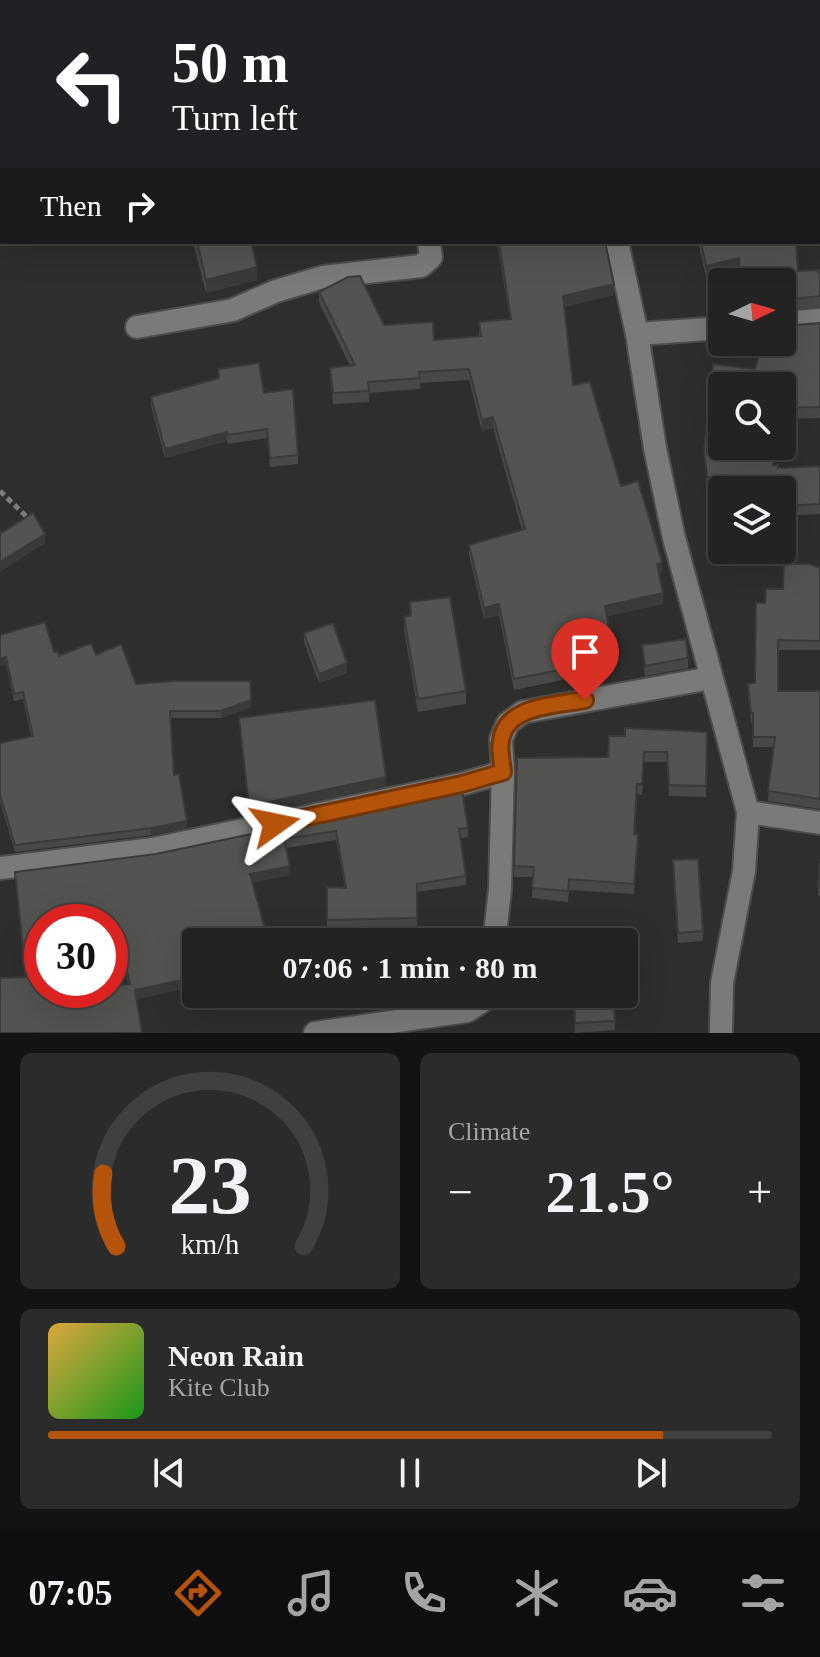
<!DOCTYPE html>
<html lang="en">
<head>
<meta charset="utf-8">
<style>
	body { margin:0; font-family:"Times New Roman",serif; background:#2a2b2a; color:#f1f3f6; height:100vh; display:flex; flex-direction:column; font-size:30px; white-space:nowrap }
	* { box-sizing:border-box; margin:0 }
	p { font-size:26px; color:#a2a4a5 }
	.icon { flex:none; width:44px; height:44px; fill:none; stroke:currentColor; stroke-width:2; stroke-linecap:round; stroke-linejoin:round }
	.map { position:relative; height:1033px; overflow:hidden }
	.panel { display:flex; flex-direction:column; gap:20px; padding:20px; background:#131313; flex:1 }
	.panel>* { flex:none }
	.hud { position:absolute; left:0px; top:0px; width:820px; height:244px; box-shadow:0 8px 32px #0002,0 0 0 2px #3f4040; background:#202124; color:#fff; overflow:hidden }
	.needle { width:52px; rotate:85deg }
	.buttons { position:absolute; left:708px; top:268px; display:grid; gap:16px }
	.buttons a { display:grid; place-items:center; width:88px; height:88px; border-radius:8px; background:#222322; box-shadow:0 8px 32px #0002,0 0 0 2px #3f4040; font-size:40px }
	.speed { position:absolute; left:24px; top:904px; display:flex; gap:16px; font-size:40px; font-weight:700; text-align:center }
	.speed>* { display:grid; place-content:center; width:104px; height:104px; border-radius:50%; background:#222322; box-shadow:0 8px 32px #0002,0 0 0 2px #3f4040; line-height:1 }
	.speed .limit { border:12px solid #d22; background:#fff; color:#111 }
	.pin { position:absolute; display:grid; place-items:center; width:68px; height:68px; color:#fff; margin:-82px -34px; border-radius:50% 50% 50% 0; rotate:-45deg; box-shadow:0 0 8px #0007 }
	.pin .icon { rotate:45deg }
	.me { position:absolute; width:88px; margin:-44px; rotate:78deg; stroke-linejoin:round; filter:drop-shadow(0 0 6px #0008) }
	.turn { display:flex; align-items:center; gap:28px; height:168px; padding:0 40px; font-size:36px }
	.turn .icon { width:104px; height:104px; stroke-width:2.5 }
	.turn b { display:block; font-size:56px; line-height:68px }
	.then { display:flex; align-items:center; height:76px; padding:0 40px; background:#0003; gap:16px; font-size:30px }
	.big { font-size:60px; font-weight:800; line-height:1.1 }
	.panel .tile { flex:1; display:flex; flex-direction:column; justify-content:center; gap:12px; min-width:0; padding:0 28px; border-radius:12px; background:#2a2b2a }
	.panel .dial { align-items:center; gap:0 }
	.dial svg { height:208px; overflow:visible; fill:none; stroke:#3f4040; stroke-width:7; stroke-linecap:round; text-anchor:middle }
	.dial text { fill:#f1f3f6; stroke:none }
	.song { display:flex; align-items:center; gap:24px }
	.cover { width:96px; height:96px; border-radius:12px; background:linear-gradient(135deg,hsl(40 70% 55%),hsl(120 70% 35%)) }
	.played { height:8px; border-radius:4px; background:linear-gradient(90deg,#b45309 85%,#3f4040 85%) }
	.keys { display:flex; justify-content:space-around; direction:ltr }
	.heat { display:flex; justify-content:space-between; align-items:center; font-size:44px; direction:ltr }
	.panel .tiles { flex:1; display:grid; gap:20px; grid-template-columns:1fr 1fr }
	.tile:last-child { grid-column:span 2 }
	.trip { position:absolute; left:182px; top:928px; width:456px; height:80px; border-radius:8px; background:#222322; box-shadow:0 8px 32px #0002,0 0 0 2px #3f4040; font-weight:800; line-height:80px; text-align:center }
	.menu { display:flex; height:128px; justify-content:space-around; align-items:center; background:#0e0e0e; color:#a2a4a5 }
	.menu .icon { width:56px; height:56px }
	.menu .selected { color:#b45309 }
	.menu b { font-size:36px; color:#f1f3f6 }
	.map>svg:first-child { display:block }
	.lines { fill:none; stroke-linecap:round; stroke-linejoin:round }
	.minor-casing { stroke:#4c4d4c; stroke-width:26 }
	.path { stroke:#7b7c7a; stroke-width:5; stroke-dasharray:6 4; stroke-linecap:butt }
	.minor { stroke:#7a7b79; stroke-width:22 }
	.wall { fill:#474847; fill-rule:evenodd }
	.shaded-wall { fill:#3a3b39 }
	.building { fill:#535452; stroke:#3a3b39; stroke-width:2; fill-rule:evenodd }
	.route-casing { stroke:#753606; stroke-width:20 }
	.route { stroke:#b45309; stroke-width:14 }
</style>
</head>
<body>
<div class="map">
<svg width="820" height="1033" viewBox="0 0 820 1033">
	<rect width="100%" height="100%" fill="#2e2f2d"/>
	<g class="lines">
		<defs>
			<g id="minor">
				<polyline points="572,0 573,2"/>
				<polyline points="722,2 734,0"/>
				<polyline points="617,242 637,334 655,448 674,538 748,812 744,871 722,983 721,1033"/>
				<polyline points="782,323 820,320"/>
				<polyline points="137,327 233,310 276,291 323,277 421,266 431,257 429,242"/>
				<polyline points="637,334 722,328"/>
				<polyline points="748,812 820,823"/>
				<polyline points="0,868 153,849 462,784 503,772"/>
				<polyline points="494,942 500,890 503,772 501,739 508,723 523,712 711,678"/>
				<polyline points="315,1033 467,1011 481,1002 486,994"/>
			</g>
		</defs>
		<use href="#minor" class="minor-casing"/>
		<polyline class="path" points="0,491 28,518"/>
		<use href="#minor" class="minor"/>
	</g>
	<g class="wall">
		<rect x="818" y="100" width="2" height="121"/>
		<polygon points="193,242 251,242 257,280 206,293"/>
		<polygon points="497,242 605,242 614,295 564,307 573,385 662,573 659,574 663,604 607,616 615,659 615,669 514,690 499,615 484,619 469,555 469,545 522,530 493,428 482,431 469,380 420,383 420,389 369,393 369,402 333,404 330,368 350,366 319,302 319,292 384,325 434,340 479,336 479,322 510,319"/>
		<polygon points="698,242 796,242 798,271 819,273 820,270 820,307 782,311 782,282 740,282 739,269 706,277"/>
		<polygon points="820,323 820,418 782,419 782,386 722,386 722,446 774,446 773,465 778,465 778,468 820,466 820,514 782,516 782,490 727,490 727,488 707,488 704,450 713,364 755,369 763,342 782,342 782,326"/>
		<polygon points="218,369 264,393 298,455 298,464 270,467 267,438 228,444 227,441 165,458 151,406 151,397 218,378"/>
		<polygon points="820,568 820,650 778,650 778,691 820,691 820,809 768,801 773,747 753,747 753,722 751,723 748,694 748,684 755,683 765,603 783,589"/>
		<polygon points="410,602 466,691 466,704 418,712 404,630 404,617 410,616"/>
		<polygon points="304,633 347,673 319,683 304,642"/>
		<polygon points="0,635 54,652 59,656 96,655 136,684 251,707 221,718 170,718 174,775 187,828 151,835 15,852 0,802 0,743 31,736 23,699 14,701 6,664 0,666"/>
		<polygon points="642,645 688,658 688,668 645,676"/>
		<polygon points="239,718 386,786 249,815"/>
		<polygon points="707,732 706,797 669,796 667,762 644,762 642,795 637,794 635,835 638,845 634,894 569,890 568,902 532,898 533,877 514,877 517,758 608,757 625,736"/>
		<path d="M462,790L468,828V837L461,838L466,876V885L417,892V926L327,929V887L345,888L336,840L286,848L290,866V875L252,882L265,929L267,928L269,942H196V986L136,999L142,1033H0V978L25,977L15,872L156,854ZM42,922H110V949L120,948L128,984L110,986V990H42Z"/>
		<polygon points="820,859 820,896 818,895"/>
		<polygon points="673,870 703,931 703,941 678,943"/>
		<polygon points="240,994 274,994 274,1005 242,1008"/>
		<polygon points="359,994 468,994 462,998 429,1002 359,1004"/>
		<polygon points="573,994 615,1021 615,1030 575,1033"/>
	</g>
	<g class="shaded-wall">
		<polygon points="739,258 739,269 706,277 706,266"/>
		<polygon points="257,267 257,280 206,293 206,280"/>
		<polygon points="614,284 614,295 563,307 563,296"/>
		<polygon points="493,417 493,428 482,431 482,420"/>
		<polygon points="227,432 227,441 165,458 165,449"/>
		<polygon points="45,534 45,543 0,572 0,562"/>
		<polygon points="662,562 662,573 657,575 657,564"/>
		<polygon points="663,593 663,604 605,617 605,606"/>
		<polygon points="499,604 499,615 484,619 484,608"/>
		<polygon points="6,657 6,664 0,666 0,659"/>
		<polygon points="347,663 347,673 319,683 319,674"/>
		<polygon points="251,700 251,707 221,718 221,711"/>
		<polygon points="386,777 386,786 249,815 249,806"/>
		<polygon points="187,821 187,828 151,835 151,828"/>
		<polygon points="290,866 290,875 250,883 250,874"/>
		<polygon points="196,977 196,986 135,999 135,990"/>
	</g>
	<g class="building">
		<polygon points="385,0 421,0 422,2 384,2"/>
		<polygon points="501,0 528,0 529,2 503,2"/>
		<rect x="818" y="100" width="2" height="110"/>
		<polygon points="197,242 251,242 257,267 206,280"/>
		<polygon points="499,242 605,242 614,284 563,296 573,385 590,382 621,486 638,481 662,562 657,564 663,593 605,606 615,659 514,679 499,604 484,608 469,545 525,529 493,417 482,420 469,369 419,372 420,378 368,382 369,391 333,393 330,368 355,365 319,292 348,277 360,276 384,325 433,322 434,340 481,336 479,322 511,319"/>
		<polygon points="701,242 796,242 798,271 817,270 819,274 819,270 820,270 820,296 782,300 782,282 741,282 739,258 706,266"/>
		<polygon points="820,323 820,407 782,408 782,386 722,386 722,446 774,446 773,465 778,465 778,468 820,466 820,504 782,506 782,490 727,490 727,477 707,477 704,450 713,364 755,369 763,342 782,342 782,326"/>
		<polygon points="259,363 264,393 293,389 298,455 270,458 267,429 228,435 227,432 165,449 151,397 219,378 218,369"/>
		<polygon points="33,513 45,534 0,562 0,534"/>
		<polygon points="784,564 809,564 820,568 820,641 778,640 778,691 820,691 820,799 768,791 775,737 753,737 753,713 751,713 748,684 755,683 756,603 765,603 766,589 783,589"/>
		<polygon points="450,597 466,691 418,699 404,617 411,615 410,602"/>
		<polygon points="45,622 54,652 57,651 59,656 91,643 96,655 121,644 136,684 174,681 250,681 251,700 221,711 170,711 174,775 179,774 187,821 151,828 15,845 0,795 0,743 33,736 23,692 14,694 6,657 0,659 0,635"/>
		<polygon points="333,623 347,663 319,674 304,633"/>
		<polygon points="686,639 688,658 645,666 642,645"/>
		<polygon points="375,700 386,777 249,806 239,718"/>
		<polygon points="625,728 707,732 706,786 669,785 667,752 644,752 642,784 637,784 634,834 638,835 634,884 569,879 568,891 532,888 534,867 514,866 517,758 608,757 609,736 625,736"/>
		<path d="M462,790L468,828L459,829L466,876L417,884V918L327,920V887L346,888L336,831L284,839L290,866L250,874L265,929L267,928L269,942H196V977L135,990L142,1033H0V978L26,977L15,872L156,854ZM42,922H110V940L120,939L130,984L110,986V990H42Z"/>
		<polygon points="698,859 703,931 678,933 673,860"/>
		<polygon points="820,859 820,886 818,886"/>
		<polygon points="327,931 384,942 327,942"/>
		<polygon points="241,994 274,994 274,996 242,999"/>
		<polygon points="359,994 432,994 359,996"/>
		<polygon points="574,994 613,994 615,1021 575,1023"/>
	</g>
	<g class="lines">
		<defs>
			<path id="route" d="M275,824L462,784L503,772C502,762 499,750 501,741C505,705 558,705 585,700"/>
		</defs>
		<use href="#route" class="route-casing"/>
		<use href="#route" class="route"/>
	</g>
</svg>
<div class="buttons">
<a><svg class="needle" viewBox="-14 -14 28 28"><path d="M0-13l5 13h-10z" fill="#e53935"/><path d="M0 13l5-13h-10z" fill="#a2a4a5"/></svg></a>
<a><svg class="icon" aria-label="search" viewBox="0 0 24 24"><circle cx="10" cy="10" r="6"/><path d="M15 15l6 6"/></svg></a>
<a><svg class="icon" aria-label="layers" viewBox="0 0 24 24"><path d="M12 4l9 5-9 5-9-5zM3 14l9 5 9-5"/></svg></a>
</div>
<div class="speed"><div class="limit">30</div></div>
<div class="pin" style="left:585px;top:700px;background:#d93025"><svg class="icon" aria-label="arrive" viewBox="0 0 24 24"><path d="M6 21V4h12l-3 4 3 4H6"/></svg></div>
<svg class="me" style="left:275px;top:824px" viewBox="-20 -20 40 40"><path d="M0-17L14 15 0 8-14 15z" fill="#b45309" stroke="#fff" stroke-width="4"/></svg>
<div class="trip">07:06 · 1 min · 80 m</div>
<div class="hud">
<div class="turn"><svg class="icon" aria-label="left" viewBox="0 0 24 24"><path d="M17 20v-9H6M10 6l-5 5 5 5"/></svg><div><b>50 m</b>Turn left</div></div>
<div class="then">Then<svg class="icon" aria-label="right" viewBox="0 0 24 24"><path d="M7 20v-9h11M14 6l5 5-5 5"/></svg></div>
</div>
</div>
<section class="panel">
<div class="tiles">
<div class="tile dial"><svg viewBox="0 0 100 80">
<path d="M14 69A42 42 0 1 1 86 69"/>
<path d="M14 69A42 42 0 0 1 9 41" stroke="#b45309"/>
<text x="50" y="56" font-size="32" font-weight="700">23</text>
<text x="50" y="72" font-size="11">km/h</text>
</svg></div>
<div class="tile"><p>Climate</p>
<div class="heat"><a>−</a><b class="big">21.5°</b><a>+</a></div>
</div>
<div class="tile">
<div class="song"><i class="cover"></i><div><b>Neon Rain</b><p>Kite Club</p></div></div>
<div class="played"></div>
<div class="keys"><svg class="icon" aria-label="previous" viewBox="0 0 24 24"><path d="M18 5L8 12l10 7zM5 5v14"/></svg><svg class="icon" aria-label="pause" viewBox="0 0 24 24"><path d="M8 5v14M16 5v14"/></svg><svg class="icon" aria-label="next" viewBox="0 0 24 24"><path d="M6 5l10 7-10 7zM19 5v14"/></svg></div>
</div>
</div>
</section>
<nav class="menu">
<b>07:05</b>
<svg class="icon selected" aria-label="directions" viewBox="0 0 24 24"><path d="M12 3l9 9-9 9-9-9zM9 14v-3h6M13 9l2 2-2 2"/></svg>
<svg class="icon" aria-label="music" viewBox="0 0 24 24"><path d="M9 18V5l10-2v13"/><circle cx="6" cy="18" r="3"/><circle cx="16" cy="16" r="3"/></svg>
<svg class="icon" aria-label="phone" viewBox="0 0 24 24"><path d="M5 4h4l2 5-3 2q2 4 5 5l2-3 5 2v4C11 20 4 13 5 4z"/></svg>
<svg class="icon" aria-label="climate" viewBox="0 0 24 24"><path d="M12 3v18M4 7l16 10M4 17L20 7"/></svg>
<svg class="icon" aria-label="car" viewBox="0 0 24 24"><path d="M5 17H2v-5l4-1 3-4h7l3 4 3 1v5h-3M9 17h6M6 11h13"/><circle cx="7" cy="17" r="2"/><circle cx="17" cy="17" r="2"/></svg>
<svg class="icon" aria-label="filters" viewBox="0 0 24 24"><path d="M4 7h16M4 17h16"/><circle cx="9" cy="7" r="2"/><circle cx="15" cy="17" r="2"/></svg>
</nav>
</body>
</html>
